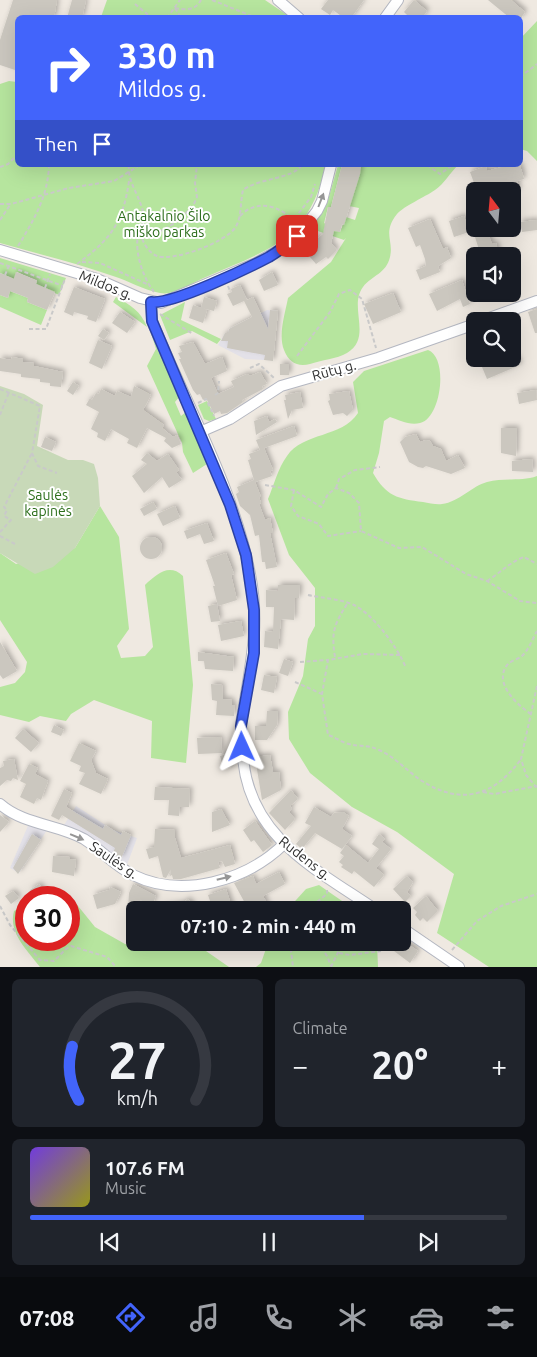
<!DOCTYPE html>
<html lang="en">
<head>
<meta charset="utf-8">
<style>
	body { margin:0; font-family:Ubuntu,sans-serif; background:#20242c; color:#f1f3f6; height:100vh; display:flex; flex-direction:column; font-size:19px; white-space:nowrap }
	* { box-sizing:border-box; margin:0 }
	p { font-size:16px; color:#9ea1a6 }
	.icon { flex:none; width:28px; height:28px; fill:none; stroke:currentColor; stroke-width:2; stroke-linecap:round; stroke-linejoin:round }
	.map { position:relative; height:967px; overflow:hidden }
	.sheet { display:flex; flex-direction:column; gap:12px; padding:12px; background:#0d0f14; flex:1 }
	.sheet>* { flex:none }
	.banner { position:absolute; left:15px; top:15px; width:508px; height:152px; border-radius:8px; box-shadow:0 5px 20px #0002; background:#4264fb; color:#fff; overflow:hidden }
	.needle { width:32px; rotate:344deg }
	.tools { position:absolute; left:466px; top:182px; display:grid; gap:10px }
	.tools a { display:grid; place-items:center; width:55px; height:55px; border-radius:8px; background:#171b24; box-shadow:0 5px 20px #0002; font-size:25px }
	.speed { position:absolute; left:15px; top:886px; display:flex; gap:10px; font-size:25px; font-weight:700; text-align:center }
	.speed>* { display:grid; place-content:center; width:65px; height:65px; border-radius:50%; background:#171b24; box-shadow:0 5px 20px #0002; line-height:1 }
	.speed .limit { border:8px solid #d22; background:#fff; color:#111 }
	.pin { position:absolute; display:grid; place-items:center; width:42px; height:42px; color:#fff; margin:-21px; border-radius:10px; box-shadow:0 2px 8px #0006 }
	.me { position:absolute; width:55px; margin:-28px; rotate:359deg; stroke-linejoin:round; filter:drop-shadow(0 0 4px #0008) }
	.turn { display:flex; align-items:center; gap:18px; height:105px; padding:0 20px; font-size:22px }
	.turn .icon { width:65px; height:65px; stroke-width:2.5 }
	.turn b { display:block; font-size:35px; line-height:42px }
	.then { display:flex; align-items:center; height:48px; padding:0 20px; background:#0003; gap:10px; font-size:19px }
	.big { font-size:38px; font-weight:700; line-height:1.1 }
	.sheet .tile { flex:1; display:flex; flex-direction:column; justify-content:center; gap:8px; min-width:0; padding:0 18px; border-radius:8px; background:#20242c }
	.sheet .dial { align-items:center; gap:0 }
	.dial svg { height:130px; overflow:visible; fill:none; stroke:#363941; stroke-width:7; stroke-linecap:round; text-anchor:middle }
	.dial text { fill:#f1f3f6; stroke:none }
	.song { display:flex; align-items:center; gap:15px }
	.cover { width:60px; height:60px; border-radius:8px; background:linear-gradient(135deg,hsl(260 70% 55%),hsl(60 70% 35%)) }
	.played { height:5px; border-radius:2px; background:linear-gradient(90deg,#4264fb 70%,#363941 70%) }
	.keys { display:flex; justify-content:space-around; direction:ltr }
	.heat { display:flex; justify-content:space-between; align-items:center; font-size:28px; direction:ltr }
	.sheet .tiles { flex:1; display:grid; gap:12px; grid-template-columns:1fr 1fr }
	.tile:last-child { grid-column:span 2 }
	.trip { position:absolute; left:126px; top:901px; width:285px; height:50px; border-radius:8px; background:#171b24; box-shadow:0 5px 20px #0002; font-weight:700; line-height:50px; text-align:center }
	.tab-bar { display:flex; height:80px; justify-content:space-around; align-items:center; background:#090b0e; color:#9ea1a6 }
	.tab-bar .icon { width:35px; height:35px }
	.tab-bar .selected { color:#4264fb }
	.tab-bar b { font-size:22px; color:#f1f3f6 }
	.map>svg:first-child { display:block }
	.industrial { fill:#e3e1e8 }
	.green { fill:#b6e59e }
	.cemetery { fill:#c8d9b8 }
	.building { fill:#cbc7bf; filter:url(#shadow) }
	.lines { fill:none; stroke-linecap:round; stroke-linejoin:round }
	.street-casing { stroke:#b4b7c1; stroke-width:12 }
	.path { stroke:#c9c9c9; stroke-width:2; stroke-dasharray:4 2.5; stroke-linecap:butt }
	.street { stroke:#fff; stroke-width:10 }
	.oneway { fill:#969696 }
	.route-casing { stroke:#2b41a3; stroke-width:12 }
	.route { stroke:#4264fb; stroke-width:9 }
	.labels { text-anchor:middle; dominant-baseline:central; stroke-width:4; stroke-linejoin:round; paint-order:stroke }
	.park-label { font-size:14px; fill:#2c6e1b; stroke:#fff }
	.street-label { font-size:14px; fill:#2e2e2e; stroke:#fff }
</style>
</head>
<body>
<div class="map">
<svg width="537" height="967" viewBox="0 0 537 967">
	<defs>
		<filter id="shadow"><feDropShadow dx="2.5" dy="-2.5" stdDeviation="2.5" flood-color="#0004"/></filter>
	</defs>
	<rect width="100%" height="100%" fill="#efe9e1"/>
	<g class="industrial">
		<polygon points="267,310 278,311 264,360 245,359 218,345 225,333 228,333 229,329"/>
		<polygon points="76,806 113,830 137,838 125,870 61,830"/>
		<polygon points="30,821 49,827 19,873 10,868"/>
	</g>
	<g class="green">
		<polygon points="107,0 265,0 290,17 101,17"/>
		<polygon points="537,21 537,161 527,151 520,149 520,39"/>
		<path d="M9,81L17,82L18,165H326C308,242 271,248 206,277C193,282 174,296 160,293C143,290 129,281 113,276C76,263 38,254 0,243V84Z"/>
		<path d="M338,165H342L331,207H328L324,223L340,232L346,217L355,220L359,208L349,206L354,186H356L361,165H458C450,173 444,184 435,190C425,197 404,206 397,214C382,233 394,240 390,257C386,274 372,275 363,287C348,307 373,337 347,353C337,359 321,360 310,364C298,367 289,363 284,350C278,335 285,314 288,298L331,262L346,238L344,240L312,229L328,200Z"/>
		<polygon points="0,258 66,278 59,295 36,284 37,280 17,272 14,279 0,273"/>
		<polygon points="10,291 28,298 27,302 47,310 41,325 0,307 0,295 8,298"/>
		<path d="M116,297C130,305 141,311 147,327L113,302Z"/>
		<polygon points="185,302 181,320 221,339 217,344 192,331 170,340 160,315"/>
		<polygon points="151,333 180,396 175,402 181,416 186,412 207,464 193,473 183,452 182,443 147,366 156,349"/>
		<path d="M428,350C449,358 441,419 420,423C410,426 399,420 390,417L384,421L379,453L373,473C386,496 398,499 423,502C429,503 437,505 442,504C459,502 472,486 487,482C504,477 521,482 537,476V967H489L437,933L454,874L397,832L352,807L310,773L289,739L288,712L303,676L308,639L315,626V588L289,555L268,499C274,485 278,468 287,456C303,432 342,438 358,413L353,382L364,371Z"/>
		<polygon points="207,401 216,419 209,421 204,419 198,405"/>
		<path d="M100,506L119,537L129,629L117,646L121,658L145,656L153,647L145,585C157,574 169,563 183,576L193,685L186,763L151,758L152,721L94,700L71,714L66,721L40,716L29,722L0,715V687L15,683L25,672L27,662L0,620V553L16,564L75,548Z"/>
		<polygon points="319,885 355,910 287,910 306,889"/>
		<path d="M69,900L74,901L95,927L125,944L206,951L229,967H40C28,951 8,933 14,911L26,904V940H69Z"/>
		<polygon points="268,943 377,943 378,967 256,967 261,963"/>
	</g>
	<polygon class="cemetery" points="0,386 24,394 43,405 37,446 68,460 83,460 94,464 98,478 100,506 75,548 53,567 35,574 0,553"/>
	<g class="building">
		<polygon points="13,0 57,0 54,18 18,18 18,71 0,65 0,40"/>
		<polygon points="72,0 86,0 82,18 67,18"/>
		<polygon points="328,0 364,0 351,18 344,18 333,10 330,15 321,9"/>
		<polygon points="414,0 427,11 422,18 410,18 404,12"/>
		<polygon points="488,0 511,0 525,12 521,18 510,18"/>
		<polygon points="342,165 361,165 360,174 344,225 342,224 340,232 334,231 331,243 337,250 328,259 326,257 316,264 304,250 323,234 328,207 331,207"/>
		<polygon points="509,165 520,165 524,179 517,181 519,191 477,191 470,172 486,166 487,171"/>
		<polygon points="464,216 469,232 454,237 449,221"/>
		<polygon points="430,219 443,249 447,247 451,258 438,266 440,272 420,280 416,270 426,266 425,259 420,245 416,247 408,228"/>
		<polygon points="537,220 537,230 522,232 520,222"/>
		<polygon points="488,233 492,244 496,243 499,254 497,256 481,256 475,237"/>
		<polygon points="16,272 37,281 36,284 55,292 47,310 27,302 28,298 10,291 8,298 0,295 0,273 14,279"/>
		<polygon points="272,272 278,285 264,291 259,280"/>
		<polygon points="462,280 470,304 463,307 460,299 437,311 429,294"/>
		<polygon points="240,285 247,300 253,297 268,329 270,310 278,311 273,361 264,360 265,355 227,348 228,341 221,341 225,333 228,333 229,329 252,317 244,301 233,306 227,294 232,292 231,289"/>
		<polygon points="74,287 105,299 96,322 87,319 88,316 74,312 73,316 64,312"/>
		<polygon points="393,293 401,312 373,324 364,304"/>
		<polygon points="204,297 217,301 214,311 202,308 207,310 203,323 189,318 193,305 201,308"/>
		<polygon points="537,309 537,333 535,333 528,312"/>
		<polygon points="120,312 135,322 127,333 112,323"/>
		<polygon points="103,329 109,333 104,340 98,336"/>
		<polygon points="98,340 112,346 102,369 89,363"/>
		<polygon points="193,342 205,364 222,357 227,371 211,378 218,394 234,387 231,381 247,374 250,376 260,372 267,384 262,386 263,389 242,400 243,402 227,413 221,414 220,411 214,414 206,398 203,400 200,394 197,395 193,390 179,359 181,359 178,353 182,352 179,346"/>
		<polygon points="516,356 520,365 487,379 482,367 490,364 491,366 503,359 512,359"/>
		<polygon points="12,357 23,359 23,362 34,363 34,366 63,372 61,387 50,386 50,383 40,382 40,379 21,377 21,374 0,371 0,358 11,360"/>
		<rect x="280" y="364" width="9" height="11"/>
		<polygon points="73,382 79,386 73,395 67,391"/>
		<polygon points="134,386 151,395 143,410 164,425 162,428 173,437 177,435 181,444 172,448 164,441 166,438 147,428 137,448 127,443 129,439 111,429 105,441 97,437 98,433 91,429 99,412 86,405 90,398 92,400 96,393 99,394 101,389 115,396 117,391 131,397"/>
		<polygon points="536,390 537,400 519,404 517,393"/>
		<polygon points="349,391 353,410 347,416 343,413 333,415 328,401 330,400 329,394"/>
		<polygon points="300,392 303,408 292,410 288,419 284,400 286,400 285,395"/>
		<polygon points="267,416 269,422 275,419 277,422 256,435 254,421"/>
		<polygon points="294,426 297,436 264,448 273,470 270,471 272,476 255,482 261,497 259,497 261,503 259,504 265,520 270,518 273,533 270,533 277,567 266,569 265,562 262,562 259,535 255,536 250,515 240,506 236,494 239,492 237,487 254,480 248,460 251,459 249,454 260,450 256,440"/>
		<polygon points="501,428 517,428 516,456 501,453"/>
		<polygon points="416,434 420,442 426,440 430,441 433,446 441,449 446,461 458,455 465,468 451,474 426,466 423,468 418,467 409,462 400,442 405,437"/>
		<polygon points="45,437 56,442 52,451 41,447"/>
		<polygon points="147,453 157,461 168,454 179,470 176,472 182,480 169,488 162,477 144,493 132,476 147,464 141,460"/>
		<polygon points="532,459 533,472 512,471 512,461"/>
		<polygon points="153,502 157,509 144,516 140,509"/>
		<polygon points="175,506 180,518 163,526 157,514"/>
		<polygon points="207,523 214,541 204,544 200,534 187,539 184,531"/>
		<circle cx="151" cy="548" r="11"/>
		<polygon points="226,553 234,574 231,575 237,600 218,606 213,586 215,586 206,560"/>
		<polygon points="278,585 300,585 299,598 295,598 294,620 281,619 278,649 264,647 265,631 273,632 274,607 266,607 266,590 278,591"/>
		<polygon points="217,604 220,621 211,622 208,606"/>
		<polygon points="241,621 244,636 221,641 218,625"/>
		<polygon points="0,642 17,671 3,679 0,675"/>
		<polygon points="198,652 234,657 233,671 205,669 204,661 198,661"/>
		<polygon points="284,659 293,662 288,676 279,673"/>
		<polygon points="264,675 277,677 274,693 261,690"/>
		<polygon points="211,684 222,685 223,699 232,700 232,705 235,705 234,716 216,715 217,701 212,700"/>
		<polygon points="267,711 278,711 277,725 267,740 255,740 255,726 266,726"/>
		<polygon points="54,725 64,730 61,736 51,732"/>
		<polygon points="23,729 39,743 31,752 15,738"/>
		<polygon points="221,737 222,753 198,754 197,738"/>
		<polygon points="79,743 96,751 91,760 96,773 108,779 101,794 79,784 85,773 79,771 81,766 70,761"/>
		<polygon points="230,753 234,766 224,769 220,756"/>
		<polygon points="270,755 273,772 279,772 281,790 262,800 255,757"/>
		<polygon points="14,759 18,780 13,778 11,781 7,780 0,786 0,768 4,766 3,761"/>
		<polygon points="29,764 38,768 35,774 48,781 41,800 37,798 34,804 20,797 26,784 20,781"/>
		<polygon points="155,787 190,789 189,807 180,807 179,816 168,815 169,800 154,800"/>
		<polygon points="64,789 72,793 66,807 103,829 105,825 121,835 123,831 131,835 121,859 113,853 115,848 62,815 59,820 51,816"/>
		<polygon points="291,790 298,799 290,806 292,808 289,812 295,819 285,830 269,813"/>
		<polygon points="314,807 331,817 334,813 343,812 349,816 342,829 352,836 342,849 315,833 302,849 296,844 311,826 305,823"/>
		<polygon points="221,809 230,825 212,832 212,812"/>
		<polygon points="0,815 9,822 0,832"/>
		<polygon points="255,821 272,845 263,852 254,840 251,842 243,830"/>
		<polygon points="155,829 175,830 175,838 181,858 230,845 235,864 225,867 222,861 218,862 220,868 181,879 173,879 172,875 170,876 171,869 166,878 163,877 158,856 149,859 146,849 154,847"/>
		<polygon points="32,834 41,840 18,874 13,868"/>
		<polygon points="379,834 385,839 382,842 391,849 376,868 384,875 374,887 354,871 352,874 341,867 343,865 339,862 344,856 340,853 346,845 368,863 379,849 372,844"/>
		<polygon points="53,856 70,857 70,859 76,860 74,876 52,872"/>
		<polygon points="279,872 285,884 263,896 268,905 259,910 257,906 252,909 249,903 246,905 234,883 253,876 256,884"/>
		<polygon points="407,876 413,882 407,892 411,896 405,902 393,889"/>
		<polygon points="39,884 46,894 42,898 36,898 30,890"/>
		<polygon points="133,884 156,896 152,905 140,900 139,910 135,910 135,925 127,925 129,893"/>
		<polygon points="110,887 121,892 115,904 97,909 93,895 109,890"/>
		<polygon points="226,889 233,910 213,910 208,895"/>
		<polygon points="13,891 19,898 11,904 5,896"/>
		<polygon points="426,896 438,911 427,922 423,918 420,921 415,915 417,912 413,908"/>
		<polygon points="188,899 196,910 165,910 164,907 183,903"/>
		<polygon points="382,942 405,942 418,951 410,963"/>
	</g>
	<g class="lines">
		<defs>
			<g id="street">
				<polyline points="278,0 299,18"/>
				<polyline points="385,18 398,0"/>
				<polyline points="0,250 97,279 140,298 161,303 256,263 281,249 297,236 317,211 322,201 331,165"/>
				<path d="M151,302L152,321C185,402 234,488 250,574C261,628 249,672 241,724C240,735 242,747 243,758C250,838 316,869 376,910"/>
				<polyline points="481,321 537,301"/>
				<polyline points="200,432 230,419 281,386 378,358 475,324"/>
				<path d="M0,804C24,825 57,824 84,839C101,850 115,866 133,875C182,899 246,881 284,844"/>
				<polyline points="402,928 459,967"/>
			</g>
		</defs>
		<use href="#street" class="street-casing"/>
		<g class="path">
			<polyline points="212,0 254,17 267,18"/>
			<polyline points="135,4 152,18"/>
			<path d="M175,8C185,10 195,11 201,0"/>
			<polyline points="175,8 181,18"/>
			<polyline points="167,18 180,0"/>
			<polyline points="520,77 537,64"/>
			<path d="M129,165C126,188 154,209 139,232C143,241 147,252 157,256C174,262 225,242 235,228C242,218 240,202 243,190C259,178 293,179 302,165"/>
			<polyline points="427,165 440,174 453,165"/>
			<polyline points="0,167 8,164 18,154"/>
			<polyline points="0,204 11,204 69,188 114,181 140,165"/>
			<path d="M240,216C256,199 279,205 294,221"/>
			<polyline points="0,220 10,205"/>
			<polyline points="283,234 311,197 315,184"/>
			<path d="M18,246C34,220 48,196 49,165"/>
			<polyline points="82,262 100,263 149,285"/>
			<polyline points="0,263 63,286"/>
			<path d="M77,264C111,239 123,223 129,181"/>
			<polyline points="5,275 10,263"/>
			<polyline points="228,286 230,291"/>
			<polyline points="45,288 50,274"/>
			<path d="M154,292C143,278 133,249 139,232L150,235L159,232L178,221L193,206L197,197L195,183L197,165"/>
			<polyline points="160,314 193,334"/>
			<polyline points="29,329 46,329 65,279"/>
			<polyline points="297,356 330,312 339,294 350,290 362,299 376,348"/>
			<polyline points="250,368 259,364 274,378"/>
			<polyline points="0,389 40,406 32,453 38,466 57,473"/>
			<polyline points="215,395 218,393 219,381"/>
			<polyline points="198,403 206,399 214,416"/>
			<polyline points="0,415 9,392"/>
			<polyline points="265,485 294,490 321,507 328,494 336,488 349,493 359,503 361,531 399,548 422,547 466,574 487,581 520,601 537,603"/>
			<polyline points="336,488 339,479 355,470 380,467"/>
			<polyline points="294,490 291,506 298,516 319,524 328,536 361,531"/>
			<polyline points="0,532 11,520 4,516 7,510 4,507 32,453"/>
			<polyline points="0,536 15,544"/>
			<path d="M487,581C500,573 510,562 524,557L537,564"/>
			<path d="M308,595C322,598 341,599 354,605C374,615 398,648 406,668"/>
			<path d="M400,655L363,654L328,660L322,694L328,735C335,737 343,743 349,744C360,747 366,744 379,750C395,757 407,771 422,781C462,806 494,796 521,759"/>
			<path d="M335,657C331,632 334,625 347,604"/>
			<polyline points="300,662 328,660"/>
			<polyline points="295,682 322,694"/>
			<polyline points="537,686 521,759 526,775 537,788"/>
			<path d="M531,714C517,705 491,681 509,663C513,660 519,659 523,655C529,649 533,638 537,631"/>
			<polyline points="483,792 494,794 537,786"/>
			<polyline points="0,906 10,925 40,960 54,961 66,949 71,946 107,957 116,967"/>
			<polyline points="307,910 327,894 327,890"/>
			<polyline points="290,942 293,967"/>
			<polyline points="318,942 327,956 331,966"/>
			<polyline points="452,950 477,921 501,906 537,894"/>
			<polyline points="339,953 350,955 381,951"/>
			<polyline points="331,967 343,942"/>
		</g>
		<use href="#street" class="street"/>
	</g>
	<defs><path id="oneway-solid" d="M-6-.8H1V-3.2L6.5 0L1 3.2V.8H-6Z" transform="scale(1.25)"/></defs>
	<g class="oneway">
		<use href="#oneway-solid" transform="translate(321 200) rotate(-69)"/>
		<use href="#oneway-solid" transform="translate(77 837) rotate(23)"/>
		<use href="#oneway-solid" transform="translate(224 878) rotate(-14)"/>
	</g>
	<g class="lines">
		<defs>
			<path id="route" d="M242,747L241,726L254,653V610L246,555L230,505L152,321L151,302C172,305 248,268 269,257C279,251 288,244 297,236"/>
		</defs>
		<use href="#route" class="route-casing"/>
		<use href="#route" class="route"/>
	</g>
	<g class="labels">
		<g class="park-label">
			<text x="164" y="216">Antakalnio Šilo<tspan x="164" dy="16">miško parkas</tspan></text>
			<text x="48" y="495">Saulės<tspan x="48" dy="16">kapinės</tspan></text>
		</g>
		<g class="street-label">
			<text transform="translate(106 285) rotate(22)">Mildos g.</text>
			<text transform="translate(334 370) rotate(-15)">Rūtų g.</text>
			<text transform="translate(305 858) rotate(38)">Rudens g.</text>
			<text transform="translate(114 860) rotate(34)">Saulės g.</text>
		</g>
	</g>
</svg>
<div class="tools">
<a><svg class="needle" viewBox="-14 -14 28 28"><path d="M0-13l5 13h-10z" fill="#e53935"/><path d="M0 13l5-13h-10z" fill="#9ea1a6"/></svg></a>
<a><svg class="icon" aria-label="sound" viewBox="0 0 24 24"><path d="M4 9h4l5-4v14l-5-4H4zM17 9q2 3 0 6"/></svg></a>
<a><svg class="icon" aria-label="search" viewBox="0 0 24 24"><circle cx="10" cy="10" r="6"/><path d="M15 15l6 6"/></svg></a>
</div>
<div class="speed"><div class="limit">30</div></div>
<div class="pin" style="left:297px;top:236px;background:#d93025"><svg class="icon" aria-label="arrive" viewBox="0 0 24 24"><path d="M6 21V4h12l-3 4 3 4H6"/></svg></div>
<svg class="me" style="left:242px;top:747px" viewBox="-20 -20 40 40"><path d="M0-17L14 15 0 8-14 15z" fill="#4264fb" stroke="#fff" stroke-width="4"/></svg>
<div class="trip">07:10 · 2 min · 440 m</div>
<div class="banner">
<div class="turn"><svg class="icon" aria-label="right" viewBox="0 0 24 24"><path d="M7 20v-9h11M14 6l5 5-5 5"/></svg><div><b>330 m</b>Mildos g.</div></div>
<div class="then">Then<svg class="icon" aria-label="arrive" viewBox="0 0 24 24"><path d="M6 21V4h12l-3 4 3 4H6"/></svg></div>
</div>
</div>
<section class="sheet">
<div class="tiles">
<div class="tile dial"><svg viewBox="0 0 100 80">
<path d="M14 69A42 42 0 1 1 86 69"/>
<path d="M14 69A42 42 0 0 1 10 36" stroke="#4264fb"/>
<text x="50" y="56" font-size="32" font-weight="700">27</text>
<text x="50" y="72" font-size="11">km/h</text>
</svg></div>
<div class="tile"><p>Climate</p>
<div class="heat"><a>−</a><b class="big">20°</b><a>+</a></div>
</div>
<div class="tile">
<div class="song"><i class="cover"></i><div><b>107.6 FM</b><p>Music</p></div></div>
<div class="played"></div>
<div class="keys"><svg class="icon" aria-label="previous" viewBox="0 0 24 24"><path d="M18 5L8 12l10 7zM5 5v14"/></svg><svg class="icon" aria-label="pause" viewBox="0 0 24 24"><path d="M8 5v14M16 5v14"/></svg><svg class="icon" aria-label="next" viewBox="0 0 24 24"><path d="M6 5l10 7-10 7zM19 5v14"/></svg></div>
</div>
</div>
</section>
<nav class="tab-bar">
<b>07:08</b>
<svg class="icon selected" aria-label="directions" viewBox="0 0 24 24"><path d="M12 3l9 9-9 9-9-9zM9 14v-3h6M13 9l2 2-2 2"/></svg>
<svg class="icon" aria-label="music" viewBox="0 0 24 24"><path d="M9 18V5l10-2v13"/><circle cx="6" cy="18" r="3"/><circle cx="16" cy="16" r="3"/></svg>
<svg class="icon" aria-label="phone" viewBox="0 0 24 24"><path d="M5 4h4l2 5-3 2q2 4 5 5l2-3 5 2v4C11 20 4 13 5 4z"/></svg>
<svg class="icon" aria-label="climate" viewBox="0 0 24 24"><path d="M12 3v18M4 7l16 10M4 17L20 7"/></svg>
<svg class="icon" aria-label="car" viewBox="0 0 24 24"><path d="M5 17H2v-5l4-1 3-4h7l3 4 3 1v5h-3M9 17h6M6 11h13"/><circle cx="7" cy="17" r="2"/><circle cx="17" cy="17" r="2"/></svg>
<svg class="icon" aria-label="filters" viewBox="0 0 24 24"><path d="M4 7h16M4 17h16"/><circle cx="9" cy="7" r="2"/><circle cx="15" cy="17" r="2"/></svg>
</nav>
</body>
</html>
